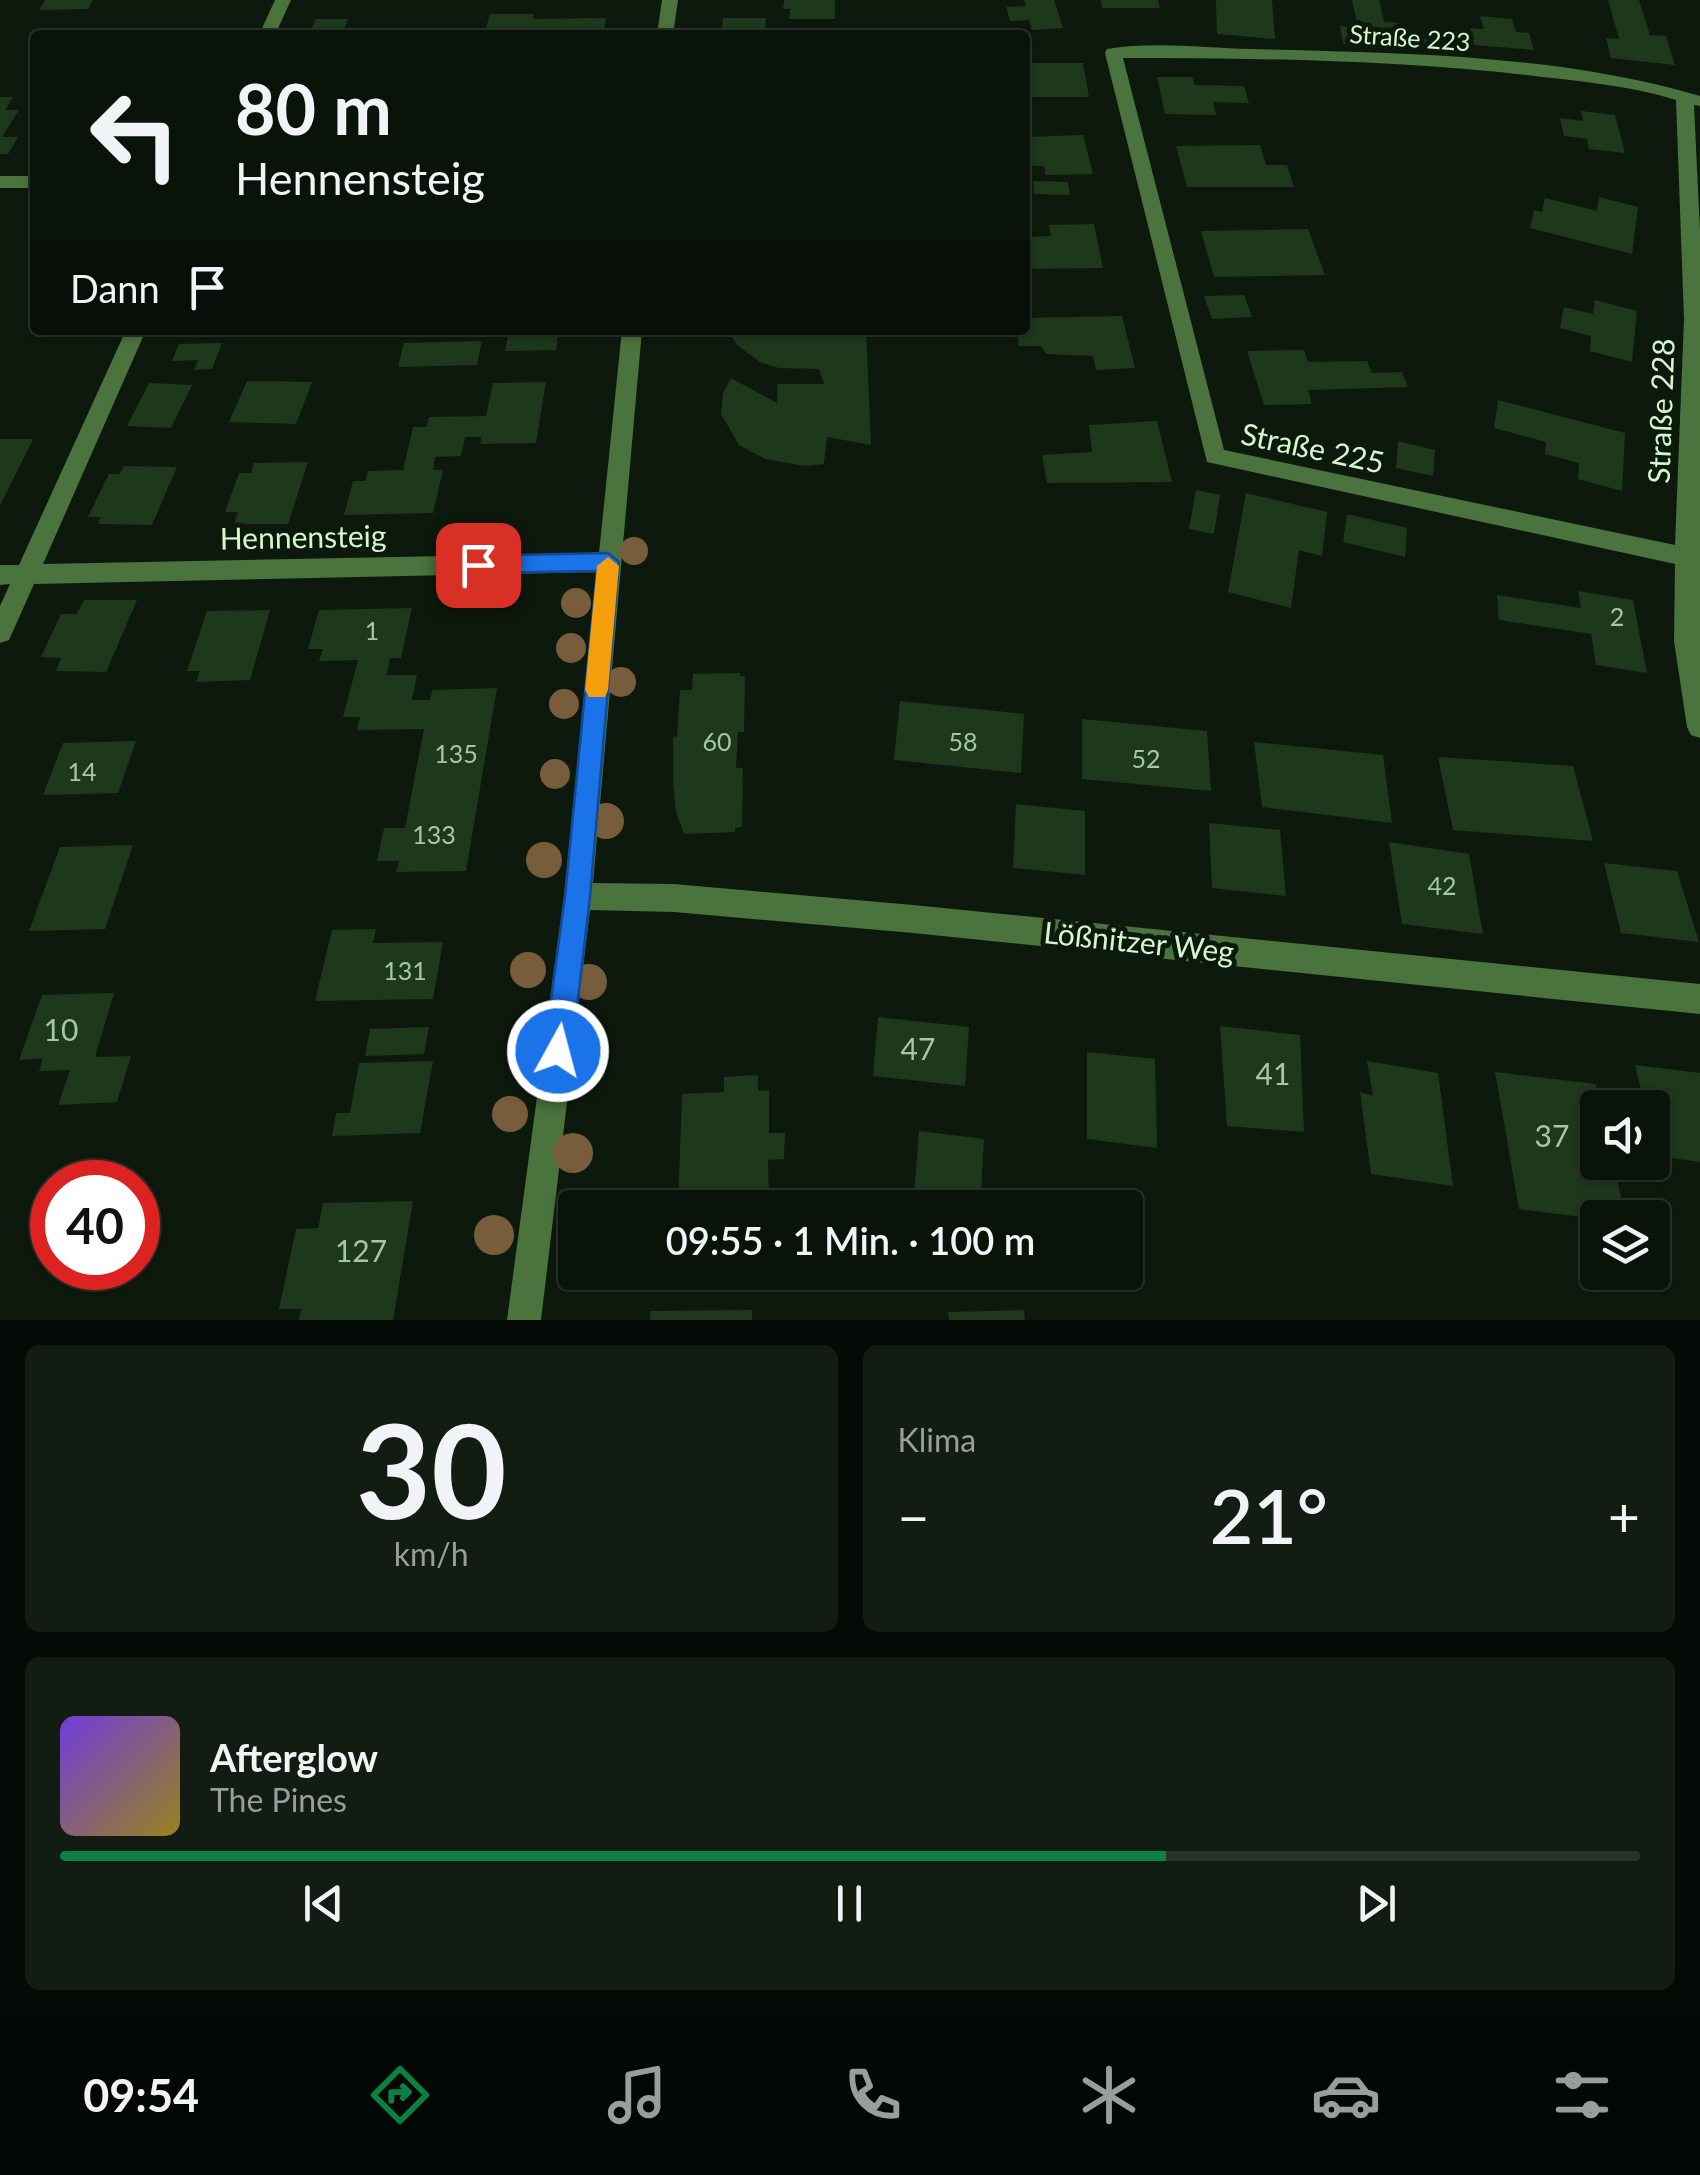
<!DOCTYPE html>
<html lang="de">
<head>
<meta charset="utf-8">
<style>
	body { margin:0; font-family:Lato,sans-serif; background:#131c13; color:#f1f3f6; height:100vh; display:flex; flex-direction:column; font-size:38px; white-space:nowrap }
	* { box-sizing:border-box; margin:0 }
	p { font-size:32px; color:#999e9c }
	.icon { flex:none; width:55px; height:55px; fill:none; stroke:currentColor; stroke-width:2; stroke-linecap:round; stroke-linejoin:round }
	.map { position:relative; height:1320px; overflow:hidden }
	.details { display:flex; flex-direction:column; gap:25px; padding:25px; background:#060a06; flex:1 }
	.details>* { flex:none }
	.hud { position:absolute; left:30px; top:30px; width:1000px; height:305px; border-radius:10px; box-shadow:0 2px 8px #0004,0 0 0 2px #2a322b; background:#0a130a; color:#f1f3f6; overflow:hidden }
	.tools { position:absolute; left:1580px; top:1090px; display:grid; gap:20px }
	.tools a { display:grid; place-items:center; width:90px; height:90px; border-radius:10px; background:#0a130a; box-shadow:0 2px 8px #0004,0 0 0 2px #2a322b; font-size:50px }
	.speed { position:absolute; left:30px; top:1160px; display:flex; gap:20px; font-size:50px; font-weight:700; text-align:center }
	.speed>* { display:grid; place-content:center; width:130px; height:130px; border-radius:50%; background:#0a130a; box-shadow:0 2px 8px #0004,0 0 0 2px #2a322b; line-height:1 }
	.speed .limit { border:15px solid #d22; background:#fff; color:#111 }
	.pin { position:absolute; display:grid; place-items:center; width:85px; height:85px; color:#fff; margin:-42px; border-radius:20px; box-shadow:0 5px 15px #0006 }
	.me { position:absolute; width:110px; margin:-55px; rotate:7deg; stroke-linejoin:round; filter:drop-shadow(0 0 8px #0008) }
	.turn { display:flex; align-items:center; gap:35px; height:210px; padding:0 40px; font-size:45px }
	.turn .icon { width:130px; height:130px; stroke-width:2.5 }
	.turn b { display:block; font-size:70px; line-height:85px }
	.then { display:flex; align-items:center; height:95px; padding:0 40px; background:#0003; gap:20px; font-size:38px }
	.big { font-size:75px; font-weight:600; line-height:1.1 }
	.details .widget { flex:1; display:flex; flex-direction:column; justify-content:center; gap:15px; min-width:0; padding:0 35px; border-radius:15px; background:#131c13 }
	.details .dial { align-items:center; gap:0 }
	.dial b { font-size:130px; line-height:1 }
	.song { display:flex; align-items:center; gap:30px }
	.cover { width:120px; height:120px; border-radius:15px; background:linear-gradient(135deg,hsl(260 70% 55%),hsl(50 70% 35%)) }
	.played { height:10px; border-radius:5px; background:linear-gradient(90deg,#0b8043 70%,#2a322b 70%) }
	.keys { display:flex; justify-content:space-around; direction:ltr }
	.heat { display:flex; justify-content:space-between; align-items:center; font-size:55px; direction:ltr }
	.details .tiles { flex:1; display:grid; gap:25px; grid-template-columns:1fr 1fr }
	.widget:last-child { grid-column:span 2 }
	.trip { position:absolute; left:558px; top:1190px; width:585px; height:100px; border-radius:10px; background:#0a130a; box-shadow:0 2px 8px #0004,0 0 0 2px #2a322b; font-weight:600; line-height:100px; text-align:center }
	.dock { display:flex; height:160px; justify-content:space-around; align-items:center; background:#040804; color:#999e9c }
	.dock .icon { width:70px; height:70px }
	.dock .selected { color:#0b8043 }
	.dock b { font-size:45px; color:#f1f3f6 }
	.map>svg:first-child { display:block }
	.building { fill:#1d381b }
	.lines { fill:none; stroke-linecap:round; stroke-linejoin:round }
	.minor { fill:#4a733d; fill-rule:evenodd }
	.tree { fill:#785d3c }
	.route { fill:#1a73e8; stroke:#114b97; stroke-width:2.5 }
	.slow { fill:#f59e0b }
	.labels { text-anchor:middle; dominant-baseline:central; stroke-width:10; stroke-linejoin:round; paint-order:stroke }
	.far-street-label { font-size:25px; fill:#d3f8cc; stroke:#0e190d }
	.number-label { font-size:25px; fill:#a6c8a0 }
	.street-label { font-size:30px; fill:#d3f8cc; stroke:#0e190d }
	.near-number-label { font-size:30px; fill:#a6c8a0 }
</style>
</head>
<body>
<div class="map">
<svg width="1700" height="1320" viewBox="0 0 1700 1320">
	<rect width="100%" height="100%" fill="#0e190d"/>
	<g class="building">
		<polygon points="45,0 93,0 88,9 39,10"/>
		<polygon points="784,0 835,0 835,19 789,19 790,9 783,9"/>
		<polygon points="1024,0 1054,0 1063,28 1032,30 1029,20 1010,21 1006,7 1026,6"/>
		<polygon points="1101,0 1158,0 1160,8 1102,8"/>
		<polygon points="1216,0 1272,0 1275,39 1217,34"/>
		<polygon points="1352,0 1379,0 1384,22 1400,23 1406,48 1343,44 1340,26 1358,27"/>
		<polygon points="1608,0 1639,0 1650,35 1666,36 1675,65 1611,58 1606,38 1619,39"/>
		<polygon points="490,14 534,14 533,19 606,18 603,35 484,35"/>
		<polygon points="1480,16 1512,19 1516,32 1529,33 1534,50 1474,45 1470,28 1484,29"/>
		<polygon points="723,18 766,18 765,35 721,35"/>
		<polygon points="316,19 348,19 342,35 309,35"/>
		<polygon points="1419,34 1454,37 1457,51 1422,48"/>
		<polygon points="1025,63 1083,63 1089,97 1025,97"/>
		<polygon points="1157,77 1193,77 1194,85 1244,86 1249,103 1213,102 1216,115 1165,114"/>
		<polygon points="0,97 13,97 5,110 19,110 2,137 18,137 8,154 0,154"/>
		<polygon points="1581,111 1615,115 1625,153 1589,149 1587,139 1564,136 1560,118 1583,121"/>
		<polygon points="1083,135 1093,174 1046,175 1044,166 1025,166 1025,137"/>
		<polygon points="1260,145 1266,165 1287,165 1294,187 1187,187 1176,146"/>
		<polygon points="1033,181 1068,182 1070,195 1034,194"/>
		<polygon points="1599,197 1638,207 1632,254 1530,228 1534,210 1542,212 1545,198 1597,211"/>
		<polygon points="1094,224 1103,268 1025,269 1025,237 1051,236 1049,225"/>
		<polygon points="1308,229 1325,275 1214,277 1201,231"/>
		<polygon points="1244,295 1252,317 1212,319 1204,296"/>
		<polygon points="1595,300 1637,311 1632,362 1590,351 1591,336 1560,328 1564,307 1593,314"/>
		<polygon points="1122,316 1135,368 1096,370 1093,356 1046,354 1041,346 1019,346 1017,330 1025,330 1025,318"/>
		<polygon points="509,330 559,330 556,350 505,351"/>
		<polygon points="728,330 866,330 871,445 827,437 824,464 805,466 765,459 739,445 721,414 723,393 731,378 777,403 777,384 824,384 819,369 779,368 760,362 737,345"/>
		<polygon points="482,341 477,365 398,367 404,343"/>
		<polygon points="222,343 212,369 194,370 198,360 172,361 179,344"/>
		<polygon points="1304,350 1308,362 1367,361 1372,373 1402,372 1408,387 1308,390 1312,404 1264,405 1247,351"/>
		<polygon points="247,381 312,382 296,424 229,422"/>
		<polygon points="546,382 536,443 480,444 482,437 465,437 461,456 435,457 433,470 443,470 433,513 344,515 353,481 365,481 368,471 403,470 413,427 427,427 429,417 486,416 493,383"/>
		<polygon points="149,383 192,385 171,428 127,426"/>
		<polygon points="1498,400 1625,433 1622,491 1578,479 1579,463 1545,454 1546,442 1494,428"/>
		<polygon points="1157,421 1172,482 1047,483 1042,455 1092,452 1089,425"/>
		<polygon points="0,439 33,439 0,506"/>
		<polygon points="1398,441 1435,450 1433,476 1396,468"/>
		<polygon points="308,462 288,524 234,524 238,512 225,512 239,473 251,473 254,463"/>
		<polygon points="123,466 177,467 152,525 98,524 101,517 88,517 109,474 120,474"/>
		<polygon points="1196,490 1220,495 1214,534 1189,529"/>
		<polygon points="1246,493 1327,512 1322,556 1299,550 1291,608 1228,592"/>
		<polygon points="1347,514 1407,528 1405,557 1343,542"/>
		<polygon points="1578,591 1633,600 1647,673 1596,665 1591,634 1499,620 1497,595 1581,608"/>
		<polygon points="84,600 137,600 106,672 56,671 61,658 41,657 61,614 77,614"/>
		<polygon points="412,608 401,658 390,658 387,675 417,675 412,700 430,700 432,690 497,688 466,871 396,872 399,861 377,861 384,828 405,828 424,729 357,730 360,717 343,717 358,660 319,661 323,649 308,649 319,610"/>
		<polygon points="270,610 250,680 196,682 200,671 187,671 207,611"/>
		<polygon points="740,673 740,676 745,676 744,732 738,732 736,768 743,768 742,827 735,828 735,832 684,834 676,812 673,782 673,737 677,737 680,690 692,690 693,674"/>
		<polygon points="900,701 1024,714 1021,773 894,760"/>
		<polygon points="1082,719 1207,731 1211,791 1082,779"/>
		<polygon points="136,741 118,793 43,795 63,743"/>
		<polygon points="1254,742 1383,755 1392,823 1262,807"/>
		<polygon points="1438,757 1573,766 1593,841 1453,830"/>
		<polygon points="1016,804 1085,811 1085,875 1013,868"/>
		<polygon points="1209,823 1280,830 1286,896 1212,888"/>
		<polygon points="1389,842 1469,854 1483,934 1402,924"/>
		<polygon points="133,845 105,929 29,931 60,847"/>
		<polygon points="1604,863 1677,871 1699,942 1621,933"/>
		<polygon points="376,929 373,943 443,942 433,999 315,1001 332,930"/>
		<polygon points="114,993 95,1057 131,1056 117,1102 58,1105 70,1070 39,1071 43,1058 19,1060 42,995"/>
		<polygon points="878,1017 969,1027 965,1086 873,1076"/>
		<polygon points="1220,1026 1300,1035 1304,1132 1227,1126"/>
		<polygon points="429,1027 424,1054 365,1056 370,1029"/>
		<polygon points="1087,1052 1155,1059 1157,1148 1087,1139"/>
		<polygon points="433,1061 420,1133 332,1136 336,1113 350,1113 359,1063"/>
		<polygon points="1367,1061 1438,1073 1453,1186 1371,1174 1360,1092 1373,1096"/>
		<polygon points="1635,1065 1700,1073 1700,1162 1656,1156 1652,1108 1645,1108"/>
		<polygon points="1495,1072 1596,1084 1601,1108 1598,1108 1598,1162 1613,1162 1626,1218 1598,1219 1519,1209"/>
		<polygon points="758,1075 758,1091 769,1090 769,1133 785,1133 784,1159 768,1160 769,1204 678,1208 682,1094 724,1092 724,1077"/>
		<polygon points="919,1131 984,1139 980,1208 913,1208"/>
		<polygon points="413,1201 393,1320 299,1320 301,1309 279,1309 296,1229 318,1228 323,1203"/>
		<polygon points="763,1272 825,1272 826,1279 763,1280"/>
		<polygon points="752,1310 752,1320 650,1320 650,1311"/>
		<polygon points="1024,1310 1025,1320 949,1320 948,1312"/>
	</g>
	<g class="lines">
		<g class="minor">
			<polygon points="275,0 291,0 275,35 259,35"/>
			<polygon points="662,0 678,0 673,35 657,35"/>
			<path d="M1107,49C1152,41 1206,48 1252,49C1400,53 1557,54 1700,96V106L1694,105L1700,231V738L1691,735L1687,727L1674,641L1675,564L1207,462L1105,53ZM1123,58C1257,58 1392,60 1526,75C1576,81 1628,85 1676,100L1684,319L1675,545L1224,450Z"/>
			<rect x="0" y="176" width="35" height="12"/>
			<polygon points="126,330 146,330 43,564 599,553 622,330 642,330 593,883 674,884 913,905 1700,984 1700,1014 913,933 674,912 590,910 541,1320 507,1320 564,896 597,572 34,584 9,640 0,643 0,606 10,584 0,585 0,565 19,565"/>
		</g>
	</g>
	<g class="tree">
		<circle cx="634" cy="551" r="14"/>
		<circle cx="576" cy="603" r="15"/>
		<circle cx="571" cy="648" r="15"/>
		<circle cx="621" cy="682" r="15"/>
		<circle cx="564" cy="704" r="15"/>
		<circle cx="555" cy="774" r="15"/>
		<circle cx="606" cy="821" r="18"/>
		<circle cx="544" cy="860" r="18"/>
		<circle cx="528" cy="970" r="18"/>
		<circle cx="589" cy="982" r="18"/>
		<circle cx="510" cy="1114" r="18"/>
		<circle cx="573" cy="1153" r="20"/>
		<circle cx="494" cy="1235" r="20"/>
	</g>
	<polygon class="route" points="608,553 619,562 590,896 572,1051 568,1061 558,1065 548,1061 544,1051 565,896 597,571 478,573 467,565 478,556"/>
	<polygon class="slow" points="608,557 619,566 608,690 605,697 589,697 585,690 597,566"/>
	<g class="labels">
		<g class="far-street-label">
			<text transform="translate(1410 37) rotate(4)">Straße 223</text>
		</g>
		<g class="number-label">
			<text x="1617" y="616">2</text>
			<text x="372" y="630">1</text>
			<text x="717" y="741">60</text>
			<text x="963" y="741">58</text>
			<text x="456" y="753">135</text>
			<text x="1146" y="758">52</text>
			<text x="82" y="771">14</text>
			<text x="434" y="834">133</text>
			<text x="1442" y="885">42</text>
			<text x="405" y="970">131</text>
		</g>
		<g class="street-label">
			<text transform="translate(1660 411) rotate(-88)">Straße 228</text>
			<text transform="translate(1313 447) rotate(12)">Straße 225</text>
			<text transform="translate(303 536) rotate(-1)">Hennensteig</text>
			<text transform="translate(1139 941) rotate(6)">Lößnitzer Weg</text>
		</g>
		<g class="near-number-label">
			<text x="61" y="1029">10</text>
			<text x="918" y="1048">47</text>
			<text x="1273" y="1073">41</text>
			<text x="1552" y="1135">37</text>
			<text x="361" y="1250">127</text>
		</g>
	</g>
</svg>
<div class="tools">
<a><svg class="icon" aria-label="sound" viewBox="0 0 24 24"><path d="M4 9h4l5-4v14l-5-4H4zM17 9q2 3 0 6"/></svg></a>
<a><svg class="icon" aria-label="layers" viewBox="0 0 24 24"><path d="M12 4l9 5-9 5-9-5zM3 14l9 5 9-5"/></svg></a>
</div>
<div class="speed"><div class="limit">40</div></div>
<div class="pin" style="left:478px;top:565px;background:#d93025"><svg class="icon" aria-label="arrive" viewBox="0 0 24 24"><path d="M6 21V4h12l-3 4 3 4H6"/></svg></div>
<svg class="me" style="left:558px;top:1051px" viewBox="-20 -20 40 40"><circle r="17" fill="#1a73e8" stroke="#fff" stroke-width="3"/><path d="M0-11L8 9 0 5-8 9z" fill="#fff"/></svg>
<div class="trip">09:55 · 1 Min. · 100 m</div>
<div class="hud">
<div class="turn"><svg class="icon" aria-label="left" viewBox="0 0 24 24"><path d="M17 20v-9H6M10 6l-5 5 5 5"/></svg><div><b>80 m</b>Hennensteig</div></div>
<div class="then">Dann<svg class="icon" aria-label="arrive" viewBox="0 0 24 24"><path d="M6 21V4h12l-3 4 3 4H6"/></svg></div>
</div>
</div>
<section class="details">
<div class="tiles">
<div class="widget dial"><b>30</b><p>km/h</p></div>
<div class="widget"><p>Klima</p>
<div class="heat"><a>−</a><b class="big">21°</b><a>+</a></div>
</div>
<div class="widget">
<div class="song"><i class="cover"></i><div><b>Afterglow</b><p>The Pines</p></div></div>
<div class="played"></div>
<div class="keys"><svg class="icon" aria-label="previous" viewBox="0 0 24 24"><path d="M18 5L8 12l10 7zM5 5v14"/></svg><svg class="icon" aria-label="pause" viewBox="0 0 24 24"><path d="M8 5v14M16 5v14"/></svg><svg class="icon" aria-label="next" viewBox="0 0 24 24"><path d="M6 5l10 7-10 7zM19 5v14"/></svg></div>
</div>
</div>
</section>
<nav class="dock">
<b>09:54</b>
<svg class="icon selected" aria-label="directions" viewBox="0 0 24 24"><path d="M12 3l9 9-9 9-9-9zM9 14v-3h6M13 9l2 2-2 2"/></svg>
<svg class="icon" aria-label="music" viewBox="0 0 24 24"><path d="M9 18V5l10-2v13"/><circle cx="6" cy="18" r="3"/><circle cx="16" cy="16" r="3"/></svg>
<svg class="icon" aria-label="phone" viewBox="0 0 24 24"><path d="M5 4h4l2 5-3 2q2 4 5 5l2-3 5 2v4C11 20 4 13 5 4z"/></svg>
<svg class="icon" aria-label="climate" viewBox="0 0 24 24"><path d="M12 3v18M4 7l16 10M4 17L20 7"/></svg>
<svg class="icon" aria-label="car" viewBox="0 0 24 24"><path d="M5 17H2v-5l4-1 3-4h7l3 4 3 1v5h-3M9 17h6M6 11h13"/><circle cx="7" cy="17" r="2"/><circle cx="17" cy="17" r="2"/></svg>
<svg class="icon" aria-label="filters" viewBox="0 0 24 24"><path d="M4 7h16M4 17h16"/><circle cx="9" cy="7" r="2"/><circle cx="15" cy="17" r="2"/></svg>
</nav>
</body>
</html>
